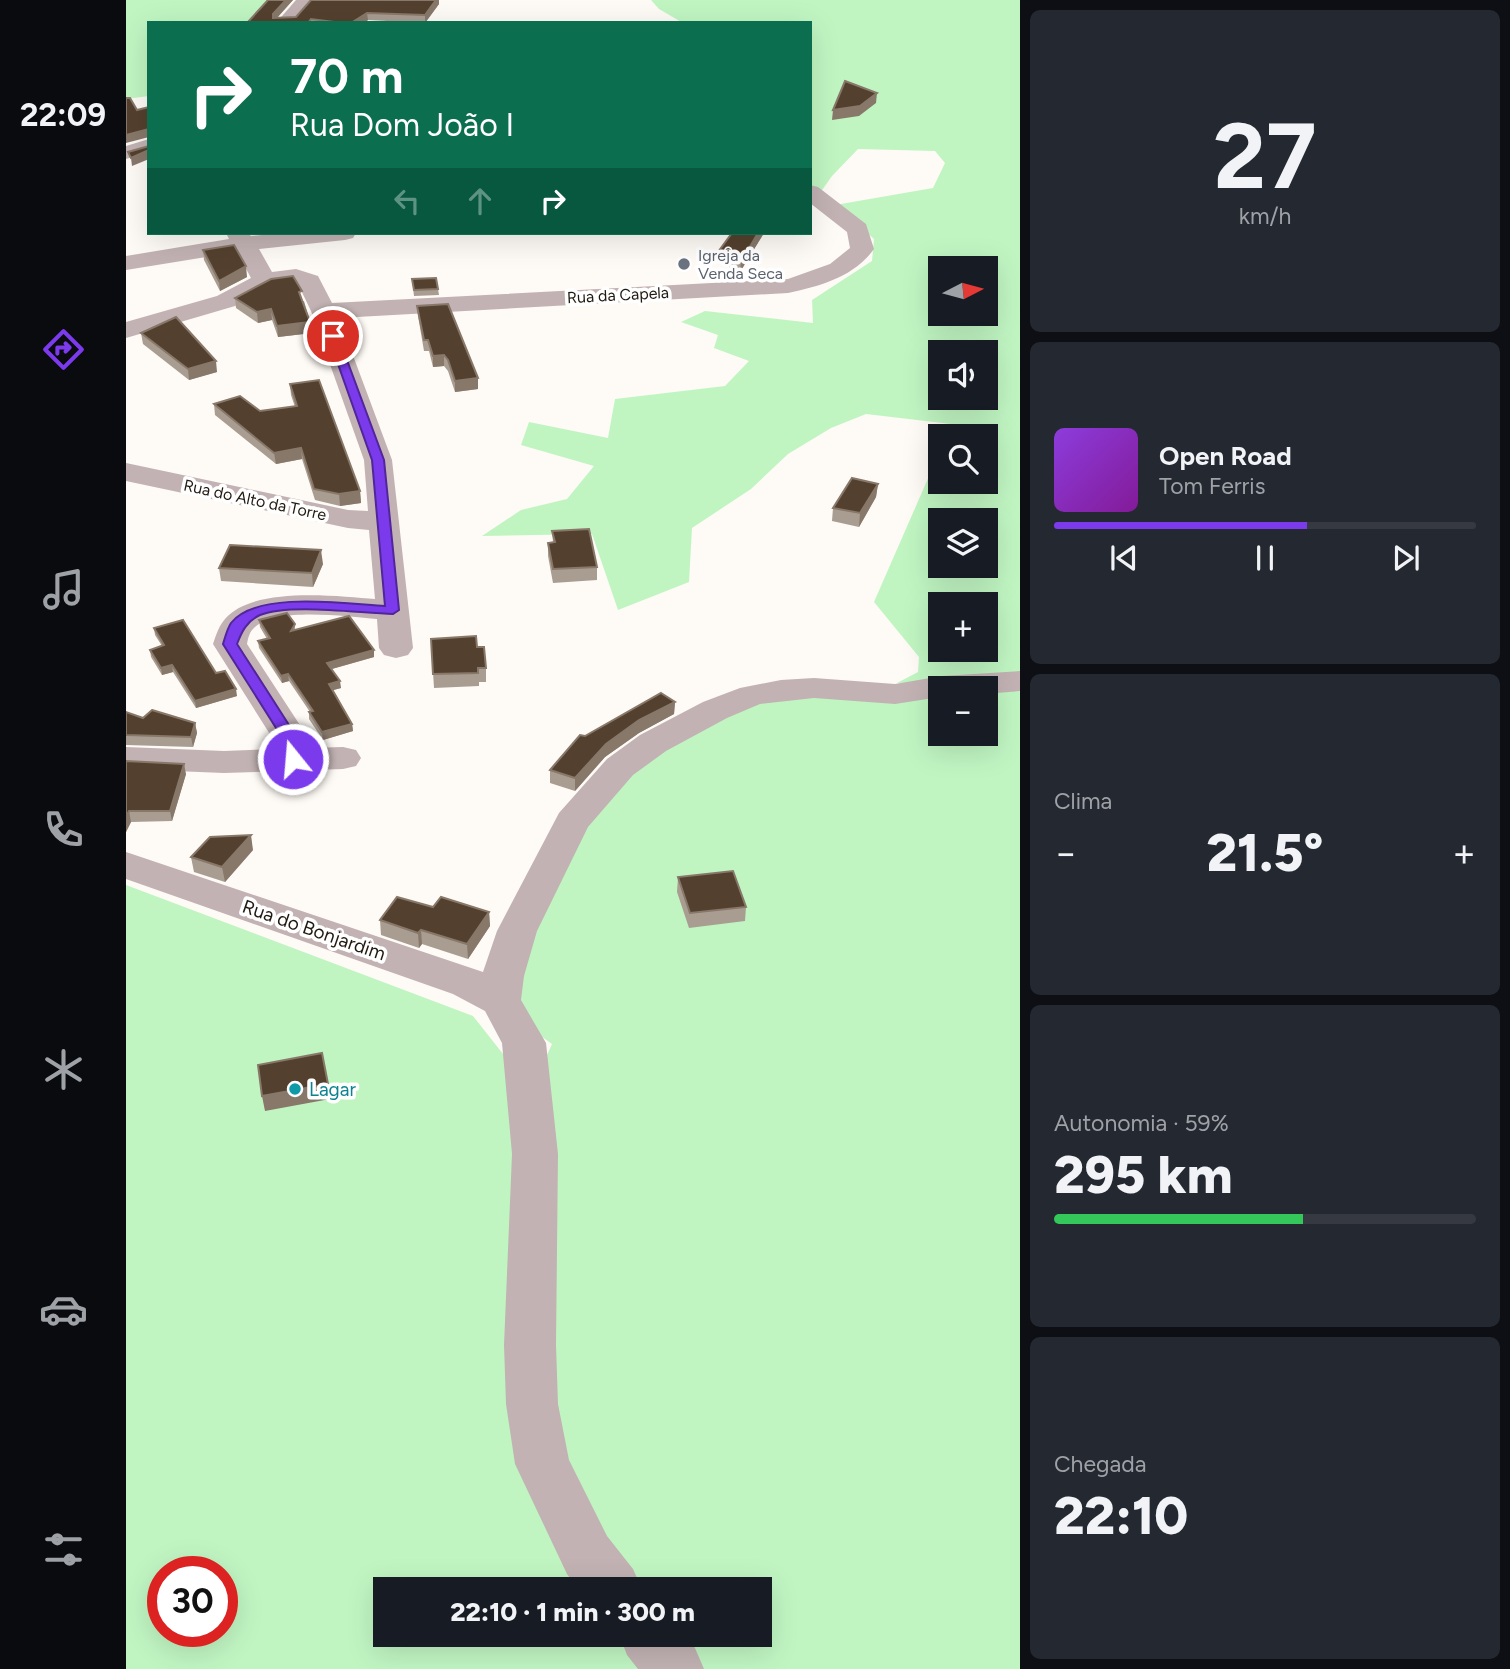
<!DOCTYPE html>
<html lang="pt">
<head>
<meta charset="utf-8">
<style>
	body { margin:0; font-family:Figtree,sans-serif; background:#242831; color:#f1f3f6; height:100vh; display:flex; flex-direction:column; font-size:26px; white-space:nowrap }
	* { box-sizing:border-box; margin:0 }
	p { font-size:23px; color:#9ea1a6 }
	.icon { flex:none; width:38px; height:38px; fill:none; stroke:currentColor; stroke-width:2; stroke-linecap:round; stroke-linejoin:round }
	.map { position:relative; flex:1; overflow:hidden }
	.sheet { display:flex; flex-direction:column; gap:10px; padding:10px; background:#0d0f14; width:490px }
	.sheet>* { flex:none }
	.top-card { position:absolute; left:21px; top:21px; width:665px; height:214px; border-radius:0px; box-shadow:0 7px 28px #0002; background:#0b6e4f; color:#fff; overflow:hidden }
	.needle { width:46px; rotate:84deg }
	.buttons { position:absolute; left:802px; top:256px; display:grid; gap:14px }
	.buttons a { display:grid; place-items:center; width:70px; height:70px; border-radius:0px; background:#171b24; box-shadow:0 7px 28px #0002; font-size:35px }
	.speed { position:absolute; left:21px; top:1556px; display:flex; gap:14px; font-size:35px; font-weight:700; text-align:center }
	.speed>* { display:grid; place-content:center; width:91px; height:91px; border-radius:50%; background:#171b24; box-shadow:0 7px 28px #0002; line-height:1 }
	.speed .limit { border:10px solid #d22; background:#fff; color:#111 }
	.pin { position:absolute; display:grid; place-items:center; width:60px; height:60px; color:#fff; margin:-30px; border:4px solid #fff; border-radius:50%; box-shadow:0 2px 7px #0007 }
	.me { position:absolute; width:77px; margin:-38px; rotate:343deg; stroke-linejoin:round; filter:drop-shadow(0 0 5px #0008) }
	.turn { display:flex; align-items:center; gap:24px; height:147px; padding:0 28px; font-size:32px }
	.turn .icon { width:91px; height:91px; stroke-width:2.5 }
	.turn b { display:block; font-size:49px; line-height:60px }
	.lanes { display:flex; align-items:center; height:66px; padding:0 28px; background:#0003; justify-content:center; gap:35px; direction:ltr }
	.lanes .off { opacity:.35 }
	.big { font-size:52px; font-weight:800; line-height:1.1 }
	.sheet .widget { flex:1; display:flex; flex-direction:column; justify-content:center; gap:10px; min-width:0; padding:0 24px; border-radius:10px; background:#242831 }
	.sheet .dial { align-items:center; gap:0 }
	.dial b { font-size:91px; line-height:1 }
	.song { display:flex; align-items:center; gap:21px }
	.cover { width:84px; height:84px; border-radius:10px; background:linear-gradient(135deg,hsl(270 70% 55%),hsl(290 70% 35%)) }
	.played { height:7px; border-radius:4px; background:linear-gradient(90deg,#7c3aed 60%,#363941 60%) }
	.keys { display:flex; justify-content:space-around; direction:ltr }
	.heat { display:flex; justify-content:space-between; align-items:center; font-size:38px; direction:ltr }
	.charge { height:10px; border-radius:5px; background:linear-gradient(90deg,#34c759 59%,#363941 0) }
	.trip { position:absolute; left:247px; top:1577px; width:399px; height:70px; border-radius:0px; background:#171b24; box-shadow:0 7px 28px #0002; font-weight:800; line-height:70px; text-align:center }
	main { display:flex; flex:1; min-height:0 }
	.dock { display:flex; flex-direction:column; width:126px; justify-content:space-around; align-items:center; background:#090b0e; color:#9ea1a6 }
	.dock .icon { width:49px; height:49px }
	.dock .active { color:#7c3aed }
	.dock b { font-size:32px; color:#f1f3f6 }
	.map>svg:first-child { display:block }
	.green { fill:#c0f5c2; fill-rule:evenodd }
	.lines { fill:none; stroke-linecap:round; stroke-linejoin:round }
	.minor { fill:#c2b2b3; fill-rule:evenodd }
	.wall { fill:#a99d92 }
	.shaded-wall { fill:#87786a }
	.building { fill:#54402e; stroke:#87786a; stroke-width:2 }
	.route { fill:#7c3aed; stroke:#51269a; stroke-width:2 }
	.worship-dot { fill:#6b7280; stroke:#fff; stroke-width:2.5 }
	.culture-dot { fill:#0f9aa8; stroke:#fff; stroke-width:2.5 }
	.labels { text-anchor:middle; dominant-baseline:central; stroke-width:7; stroke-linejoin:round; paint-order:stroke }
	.far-worship-label { font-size:16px; fill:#5b616d; stroke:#fff; text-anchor:start }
	.far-street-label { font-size:16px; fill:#201910; stroke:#fff }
	.street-label { font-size:19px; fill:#201910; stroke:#fff }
	.culture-label { font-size:19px; fill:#0d838f; stroke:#fff; text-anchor:start }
</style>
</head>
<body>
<main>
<nav class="dock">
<b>22:09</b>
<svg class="icon active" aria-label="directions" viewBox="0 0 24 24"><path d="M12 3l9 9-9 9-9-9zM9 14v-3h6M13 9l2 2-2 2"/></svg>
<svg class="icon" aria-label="music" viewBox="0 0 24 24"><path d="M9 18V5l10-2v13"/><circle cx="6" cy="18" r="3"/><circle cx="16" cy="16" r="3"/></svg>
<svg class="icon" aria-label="phone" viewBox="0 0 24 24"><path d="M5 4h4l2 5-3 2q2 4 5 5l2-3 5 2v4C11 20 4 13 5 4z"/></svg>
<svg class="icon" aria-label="climate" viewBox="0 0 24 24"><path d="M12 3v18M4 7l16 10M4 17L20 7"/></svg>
<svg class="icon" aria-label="car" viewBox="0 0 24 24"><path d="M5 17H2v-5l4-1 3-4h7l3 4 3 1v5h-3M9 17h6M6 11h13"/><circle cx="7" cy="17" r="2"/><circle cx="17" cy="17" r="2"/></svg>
<svg class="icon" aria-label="filters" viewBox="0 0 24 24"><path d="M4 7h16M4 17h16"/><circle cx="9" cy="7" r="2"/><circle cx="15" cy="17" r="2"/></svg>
</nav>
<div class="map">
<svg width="894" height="1669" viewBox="0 0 894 1669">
	<rect width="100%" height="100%" fill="#fefaf5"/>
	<g class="green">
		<polygon points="0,0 162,0 141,17 148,23 23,23 23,96 0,99"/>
		<path d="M525,0H894V681L771,683L792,672L793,657L748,602L814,451V481H859V436H820L825,424L740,414L705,428L662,454L625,489L566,528L563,582L492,610L466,534L356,536L395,510L441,499L468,466L395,445L403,422L482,438L489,399L599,386L623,361L588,348L592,335L555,322L579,311L687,323L686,300L746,261L748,239L709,205L807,188L819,163L809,151L732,149L706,176L684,207V23H557L533,9ZM814,268H859V313H814ZM814,352H859V397H814ZM814,520H859V565H814ZM814,604H859V649H814Z"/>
		<path d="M894,684V1669H0V885L347,1016L381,1059L417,1064L426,1044L408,1031L382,1005L441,852L511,765L635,698L814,691V733H859V688ZM37,1572H96V1631H37ZM259,1589H634V1634H259Z"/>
	</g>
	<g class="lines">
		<g class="minor">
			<polygon points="170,0 188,0 169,23 150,23"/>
			<polygon points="23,139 23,152 0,159 0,146"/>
			<path d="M684,185L692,187L740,224L748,249C728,277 694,286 662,293L213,318L266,460L287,648L282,655L270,658L258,655L253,648L251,619C221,617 149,606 127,629C123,633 122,639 121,644L183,739L184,748L217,747L230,750L235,758L230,766L217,769L98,773L0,769V747L98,751L148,749L147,739L87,644C90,635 93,626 99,619C127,586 210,596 249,599L243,530L222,528L0,481V463L222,510L242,511L238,460L185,311L173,286L168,284L145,287L109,306L0,338V322L91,296L125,278L111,252L0,270V256L103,239L100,233H122L125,236L156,233H230L227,238L219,240L133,249L146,272L170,269L192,276L206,303L662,279L704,264L724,248L721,232L684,203Z"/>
			<polygon points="894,671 894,691 859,694 859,688 814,688 814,697 769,704 688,698 634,704 601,718 540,751 507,775 462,827 411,931 398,976 395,1000 420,1043 432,1154 430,1345 432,1404 443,1460 481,1536 507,1569 516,1589 452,1589 441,1574 389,1464 380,1404 378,1345 386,1154 376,1043 359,1011 327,994 0,879 0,852 357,972 371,931 433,813 481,759 514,735 577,702 614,688 655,680 688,678 769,684 816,676"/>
			<polygon points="493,1634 559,1634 569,1648 578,1669 512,1669 501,1655"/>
		</g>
	</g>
	<g class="wall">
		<polygon points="142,0 167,0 151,18 170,17 185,0 313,0 313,4 299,23 242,20 238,23 121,23"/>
		<polygon points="638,233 614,272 592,262 592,252"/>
		<polygon points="77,250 121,277 94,291 78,260"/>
		<polygon points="286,279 312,289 313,295 288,296"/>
		<polygon points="109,298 178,301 184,322 186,333 152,337 146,320 132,323 110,308"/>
		<polygon points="291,306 352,378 352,389 329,392 322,371 318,366 307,367 303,351 298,351 292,316"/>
		<polygon points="15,333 91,372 63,380 17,344"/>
		<polygon points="164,384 234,491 235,503 214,506 189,500 176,459 150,464 89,415 88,404 134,411 169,407 165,395"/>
		<polygon points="752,484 750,497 733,527 706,521 707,508"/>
		<polygon points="426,531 471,567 471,580 427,583 422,556 422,543 427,542"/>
		<polygon points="197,564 187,587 95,581 93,568"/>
		<polygon points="133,620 169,624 169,630 248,650 248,657 206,669 215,688 207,690 226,724 227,731 197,740 183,719 183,712 184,712 163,681 156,683 133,648 132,641 141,639 134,627"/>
		<polygon points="28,628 90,673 111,696 70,708 47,672 36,675 25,657 24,650 36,646 29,635"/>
		<polygon points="305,639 360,668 360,682 353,682 353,686 308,688"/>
		<polygon points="549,702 548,714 513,733 479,757 449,791 424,783 424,770 459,736"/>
		<polygon points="0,712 17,718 69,723 71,733 67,747 0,745"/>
		<polygon points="0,761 60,774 46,821 5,822 0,832"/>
		<polygon points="127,850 99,882 68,872 65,857"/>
		<polygon points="552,877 620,907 619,921 563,928 551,892"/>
		<polygon points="307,907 363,912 364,926 342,959 296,944 293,948 255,935 254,920"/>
	</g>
	<g class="shaded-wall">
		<polygon points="160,0 167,0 148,21 147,14"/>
		<polygon points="310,0 313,0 313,4 299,23 299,15"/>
		<polygon points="241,13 242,20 238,23 225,23"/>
		<polygon points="751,93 750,103 733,116 706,120 707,110"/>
		<polygon points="23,129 23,137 0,143 0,135"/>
		<polygon points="23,150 23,159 6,166 5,158"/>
		<polygon points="632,233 638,233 614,272 615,262"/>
		<polygon points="120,266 121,277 94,291 93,281"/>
		<polygon points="145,309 146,320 132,323 131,312"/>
		<polygon points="184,322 186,333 152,337 151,326"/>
		<polygon points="318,355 318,366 307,367 307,356"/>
		<polygon points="90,361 91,372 63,380 62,369"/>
		<polygon points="352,378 352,389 329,392 329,381"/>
		<polygon points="175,448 176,459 150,464 148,453"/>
		<polygon points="752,484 750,497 733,527 734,513"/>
		<polygon points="234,491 235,503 214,506 213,494"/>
		<polygon points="195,550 197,564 187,587 186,573"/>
		<polygon points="248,650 248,657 202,670 201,663"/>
		<polygon points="46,665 47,672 36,675 35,668"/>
		<polygon points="162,674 163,681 156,683 155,676"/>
		<polygon points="214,681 215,688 204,691 203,684"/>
		<polygon points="110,689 111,696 70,708 69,701"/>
		<polygon points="549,702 548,714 513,733 479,757 449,791 449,778 480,744 513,720"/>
		<polygon points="69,723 71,733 67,747 65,737"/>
		<polygon points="226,724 227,731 197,740 196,732"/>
		<polygon points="58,764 60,774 46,821 44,811"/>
		<polygon points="3,811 5,822 0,832 0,817"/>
		<polygon points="125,835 127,850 99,882 96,867"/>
		<polygon points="363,912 364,926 342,959 341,944"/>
		<polygon points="295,930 296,944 293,948 292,933"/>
		<polygon points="202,1084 204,1099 139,1111 136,1096"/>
	</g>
	<g class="building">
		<polygon points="142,0 160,0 147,14 147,18 170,17 185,0 310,0 299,15 241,13 225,23 216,23 185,19 182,23 121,23"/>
		<polygon points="719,81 751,93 734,106 707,110"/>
		<polygon points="0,98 4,98 11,110 23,107 23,129 0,135"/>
		<polygon points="23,146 23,150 5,158 2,152"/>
		<polygon points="606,233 632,233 615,262 592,252"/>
		<polygon points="108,245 120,266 93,281 77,250"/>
		<polygon points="167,276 176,291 173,292 184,322 151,326 145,309 131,312 109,298 145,279"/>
		<polygon points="310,278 312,289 288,290 286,279"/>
		<polygon points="322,304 352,378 329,381 322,360 318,355 307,356 302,340 298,340 291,306"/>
		<polygon points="50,317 90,361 62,369 15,333"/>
		<polygon points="193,380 234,491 213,494 188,489 175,448 148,453 88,404 114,396 134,411 171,406 164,384"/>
		<polygon points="726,478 752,484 734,513 707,508"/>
		<polygon points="463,529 471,567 427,569 422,543 429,542 426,531"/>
		<polygon points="104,545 195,550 186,573 93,568"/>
		<polygon points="161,613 169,624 165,631 223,616 248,650 201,663 214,681 203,684 226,724 196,732 183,712 187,711 162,674 155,676 132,641 144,638 133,620"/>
		<polygon points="57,620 90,673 99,671 110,689 69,701 46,665 35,668 24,650 38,645 28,628"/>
		<polygon points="350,636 351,647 358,647 360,668 352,668 352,673 307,674 305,639"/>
		<polygon points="535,693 549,702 513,720 480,744 449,778 424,770 454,735 459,736"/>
		<polygon points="26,710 69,723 65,737 0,735 0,712 17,718"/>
		<polygon points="0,761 58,764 44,811 3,811 0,817"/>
		<polygon points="125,835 96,867 65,857 84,837"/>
		<polygon points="607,871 620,907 564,913 552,877"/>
		<polygon points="271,897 307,907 315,897 363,912 341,944 295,930 292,933 254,920"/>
		<polygon points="196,1053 202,1084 136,1096 132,1065"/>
	</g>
	<path class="route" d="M207,333L212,336L258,460L273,610L267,614C232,613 164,603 134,615C121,621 116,631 111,644L172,739L174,759L167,764L159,759L157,739L97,644C99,638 101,629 105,623C131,590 222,604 259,606L246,460L202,336Z"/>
	<circle class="worship-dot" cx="558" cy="264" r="7"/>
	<circle class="culture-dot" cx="169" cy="1089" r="7"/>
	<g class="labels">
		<g class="far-worship-label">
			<text x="572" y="255">Igreja da<tspan x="572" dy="18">Venda Seca</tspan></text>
		</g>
		<g class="far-street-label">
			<text transform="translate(492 295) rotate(-3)">Rua da Capela</text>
			<text transform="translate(129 500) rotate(12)">Rua do Alto da Torre</text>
		</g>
		<g class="street-label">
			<text transform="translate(188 930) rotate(19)">Rua do Bonjardim</text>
		</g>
		<g class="culture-label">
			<text x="183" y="1089">Lagar</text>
		</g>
	</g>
</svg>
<div class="buttons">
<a><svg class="needle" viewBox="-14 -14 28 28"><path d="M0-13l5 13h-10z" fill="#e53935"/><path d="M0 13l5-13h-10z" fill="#9ea1a6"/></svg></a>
<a><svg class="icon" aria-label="sound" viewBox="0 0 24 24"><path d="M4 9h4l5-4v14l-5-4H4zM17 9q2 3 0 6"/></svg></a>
<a><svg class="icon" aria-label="search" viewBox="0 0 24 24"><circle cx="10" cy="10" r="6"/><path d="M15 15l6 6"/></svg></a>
<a><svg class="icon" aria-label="layers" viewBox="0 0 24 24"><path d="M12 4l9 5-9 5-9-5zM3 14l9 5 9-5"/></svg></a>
<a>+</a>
<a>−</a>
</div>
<div class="speed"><div class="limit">30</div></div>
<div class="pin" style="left:207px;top:336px;background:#d93025"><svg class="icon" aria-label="arrive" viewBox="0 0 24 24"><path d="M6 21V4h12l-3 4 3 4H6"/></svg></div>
<svg class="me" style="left:167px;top:759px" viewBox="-20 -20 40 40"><circle r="17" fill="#7c3aed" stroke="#fff" stroke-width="3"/><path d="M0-11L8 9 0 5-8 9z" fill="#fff"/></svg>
<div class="trip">22:10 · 1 min · 300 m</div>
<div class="top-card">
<div class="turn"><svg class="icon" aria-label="right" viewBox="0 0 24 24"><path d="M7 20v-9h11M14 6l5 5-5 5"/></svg><div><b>70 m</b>Rua Dom João I</div></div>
<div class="lanes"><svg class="icon off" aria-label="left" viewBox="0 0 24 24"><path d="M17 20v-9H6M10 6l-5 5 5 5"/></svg><svg class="icon off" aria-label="ahead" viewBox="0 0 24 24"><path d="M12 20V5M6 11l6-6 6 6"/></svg><svg class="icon" aria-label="right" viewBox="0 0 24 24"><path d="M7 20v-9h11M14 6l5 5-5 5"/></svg></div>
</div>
</div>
<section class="sheet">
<div class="widget dial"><b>27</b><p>km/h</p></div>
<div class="widget">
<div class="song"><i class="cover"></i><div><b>Open Road</b><p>Tom Ferris</p></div></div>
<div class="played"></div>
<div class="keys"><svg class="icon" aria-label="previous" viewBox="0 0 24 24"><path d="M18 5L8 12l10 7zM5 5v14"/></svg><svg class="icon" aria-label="pause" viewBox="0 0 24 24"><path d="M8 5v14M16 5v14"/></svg><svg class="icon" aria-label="next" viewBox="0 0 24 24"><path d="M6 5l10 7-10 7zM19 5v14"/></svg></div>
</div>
<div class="widget"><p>Clima</p>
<div class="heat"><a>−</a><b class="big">21.5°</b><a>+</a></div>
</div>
<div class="widget"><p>Autonomia · 59%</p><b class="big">295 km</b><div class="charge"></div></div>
<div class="widget"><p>Chegada</p><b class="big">22:10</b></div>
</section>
</main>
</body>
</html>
